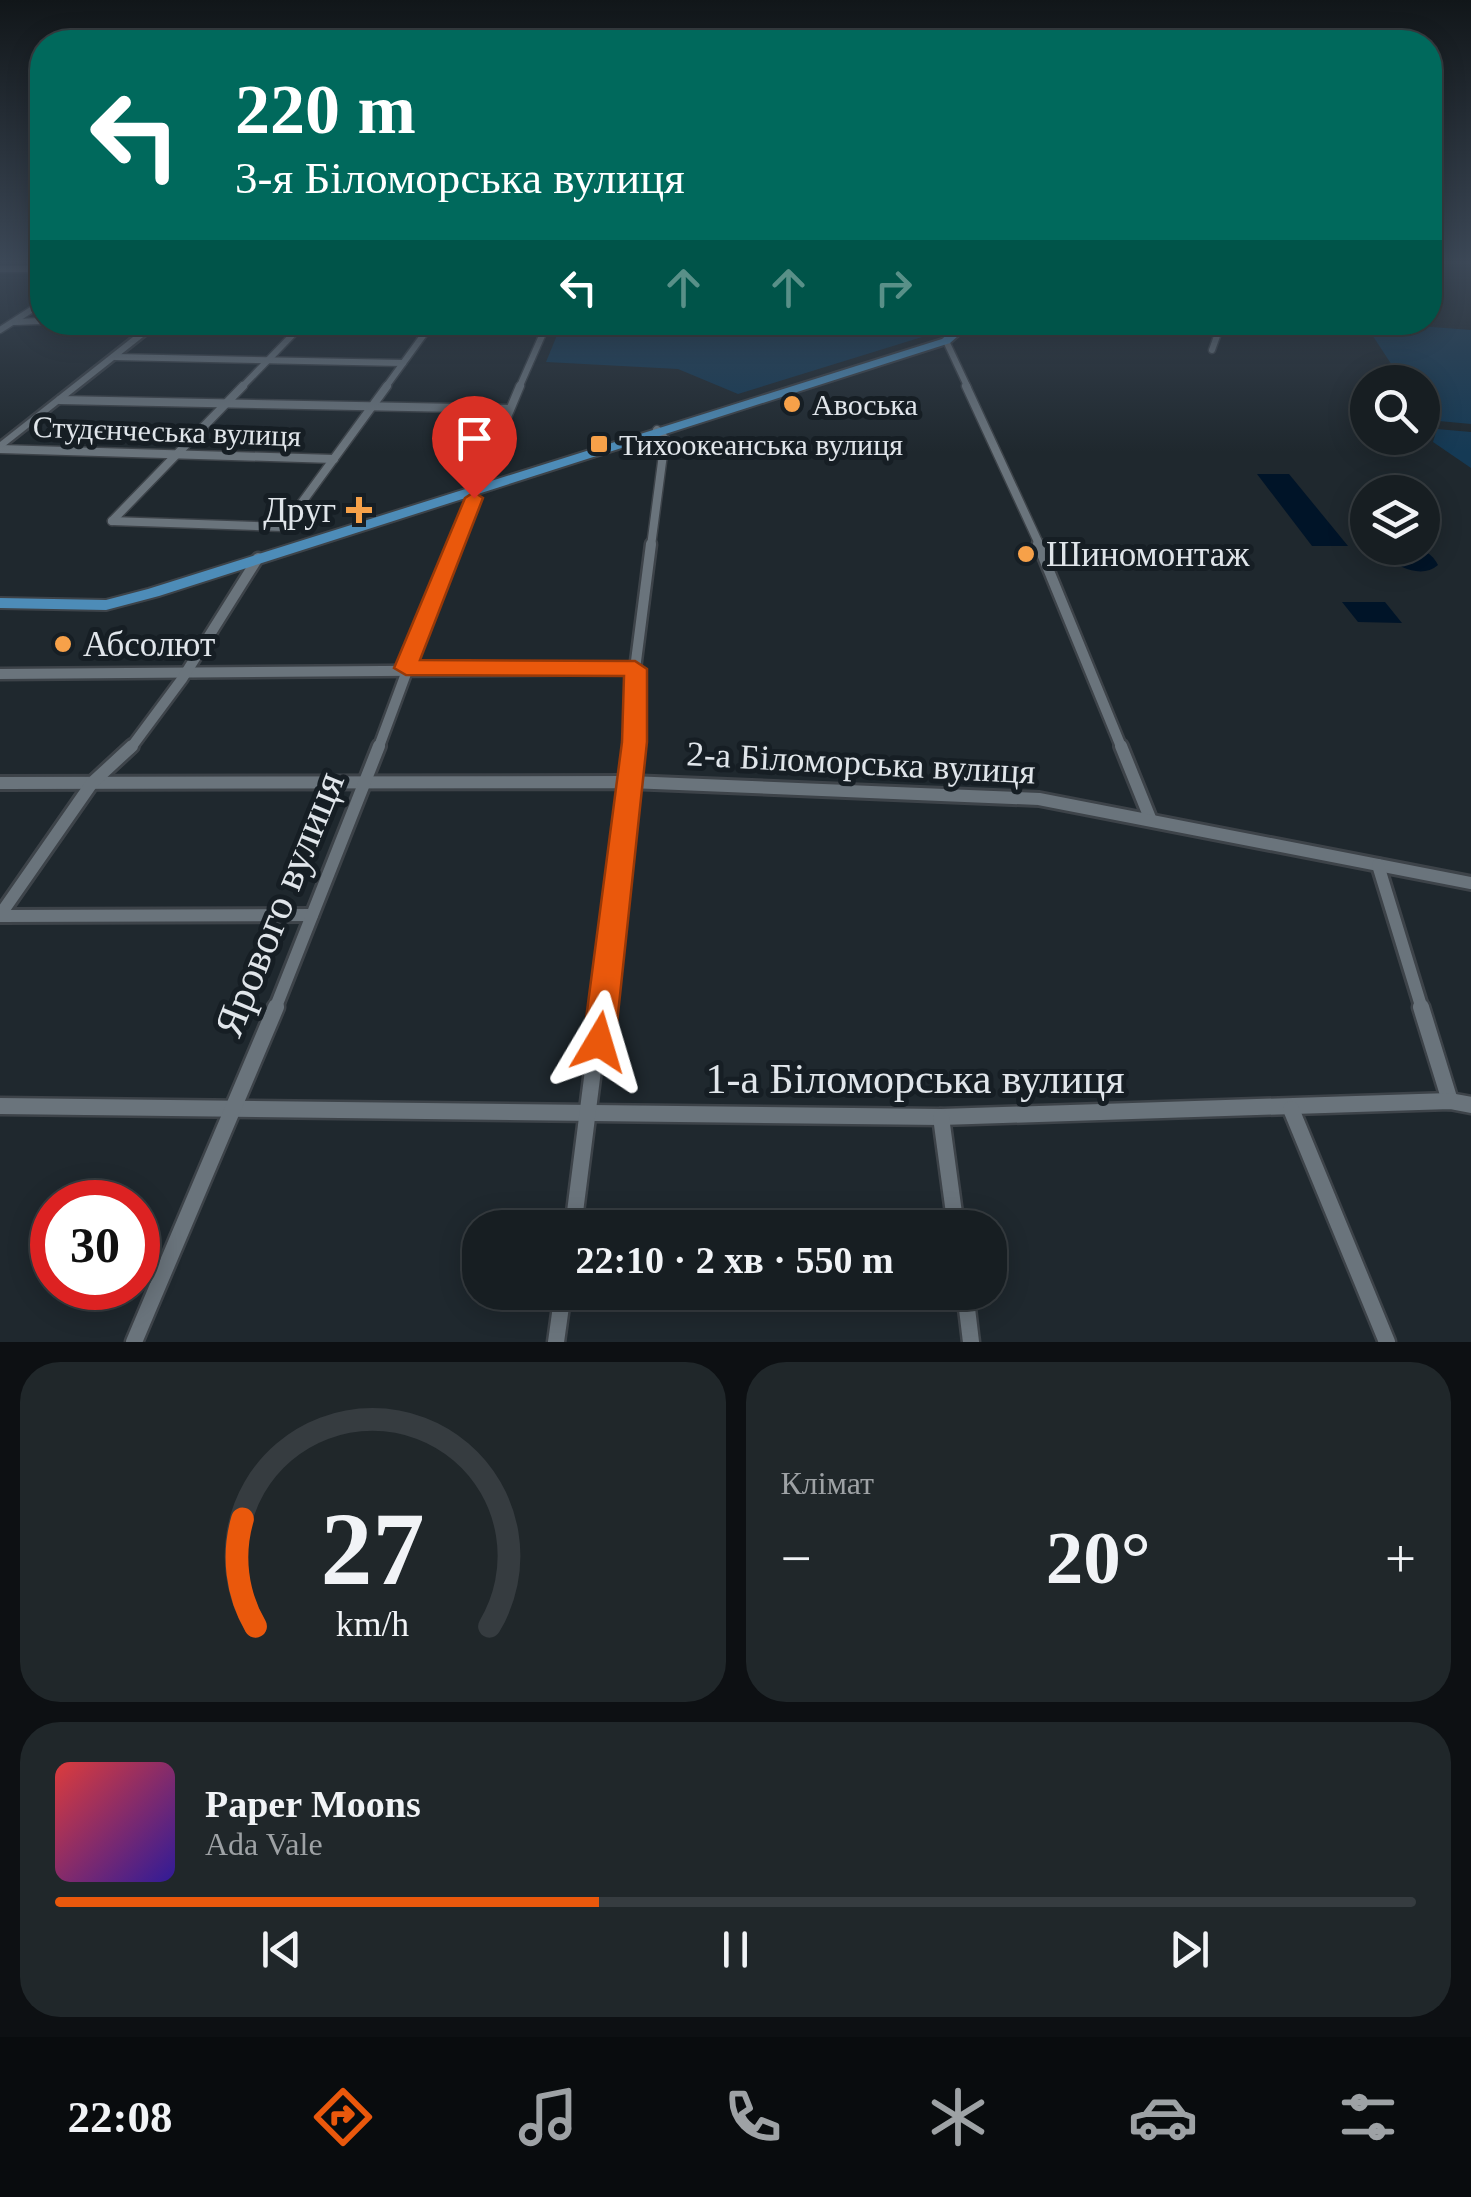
<!DOCTYPE html>
<html lang="uk">
<head>
<meta charset="utf-8">
<style>
	body { margin:0; font-family:"Times New Roman",serif; background:#20272a; color:#f1f3f6; height:100vh; display:flex; flex-direction:column; font-size:38px; white-space:nowrap }
	* { box-sizing:border-box; margin:0 }
	p { font-size:32px; color:#9ea2a5 }
	.icon { flex:none; width:55px; height:55px; fill:none; stroke:currentColor; stroke-width:2; stroke-linecap:round; stroke-linejoin:round }
	.map { position:relative; height:1342px; overflow:hidden }
	.side { display:flex; flex-direction:column; gap:20px; padding:20px; background:#0d1013; flex:1 }
	.side>* { flex:none }
	.guide { position:absolute; left:30px; top:30px; width:1412px; height:305px; border-radius:40px; box-shadow:0 5px 25px #0003,0 0 0 2px #363c40; background:#00695c; color:#fff; overflow:hidden }
	.buttons { position:absolute; left:1350px; top:365px; display:grid; gap:20px }
	.buttons a { display:grid; place-items:center; width:90px; height:90px; border-radius:50%; background:#171e22; box-shadow:0 5px 25px #0003,0 0 0 2px #363c40; font-size:50px }
	.speed { position:absolute; left:30px; top:1180px; display:flex; gap:20px; font-size:50px; font-weight:700; text-align:center }
	.speed>* { display:grid; place-content:center; width:130px; height:130px; border-radius:50%; background:#171e22; box-shadow:0 5px 25px #0003,0 0 0 2px #363c40; line-height:1 }
	.speed .limit { border:15px solid #d22; background:#fff; color:#111 }
	.pin { position:absolute; display:grid; place-items:center; width:85px; height:85px; color:#fff; margin:-102px -42px; border-radius:50% 50% 50% 0; rotate:-45deg; box-shadow:0 0 10px #0007 }
	.pin .icon { rotate:45deg }
	.me { position:absolute; width:110px; margin:-55px; rotate:7deg; stroke-linejoin:round; filter:drop-shadow(0 0 8px #0008) }
	.turn { display:flex; align-items:center; gap:35px; height:210px; padding:0 40px; font-size:45px }
	.turn .icon { width:130px; height:130px; stroke-width:2.5 }
	.turn b { display:block; font-size:70px; line-height:85px }
	.lanes { display:flex; align-items:center; height:95px; padding:0 40px; background:#0003; justify-content:center; gap:50px; direction:ltr }
	.lanes .off { opacity:.35 }
	.big { font-size:75px; font-weight:800; line-height:1.1 }
	.side .tile { flex:1; display:flex; flex-direction:column; justify-content:center; gap:15px; min-width:0; padding:0 35px; border-radius:40px; background:#20272a }
	.side .dial { align-items:center; gap:0 }
	.dial svg { height:260px; overflow:visible; fill:none; stroke:#363c40; stroke-width:7; stroke-linecap:round; text-anchor:middle }
	.dial text { fill:#f1f3f6; stroke:none }
	.song { display:flex; align-items:center; gap:30px }
	.cover { width:120px; height:120px; border-radius:15px; background:linear-gradient(135deg,hsl(0 70% 55%),hsl(250 70% 35%)) }
	.played { height:10px; border-radius:5px; background:linear-gradient(90deg,#ea580c 40%,#363c40 40%) }
	.keys { display:flex; justify-content:space-around; direction:ltr }
	.heat { display:flex; justify-content:space-between; align-items:center; font-size:55px; direction:ltr }
	.side .tiles { flex:1; display:grid; gap:20px; grid-template-columns:1fr 1fr }
	.tile:last-child { grid-column:span 2 }
	.trip { position:absolute; left:462px; top:1210px; width:545px; height:100px; border-radius:40px; background:#171e22; box-shadow:0 5px 25px #0003,0 0 0 2px #363c40; font-weight:800; line-height:100px; text-align:center }
	.dock { display:flex; height:160px; justify-content:space-around; align-items:center; background:#090c0e; color:#9ea2a5 }
	.dock .icon { width:70px; height:70px }
	.dock .selected { color:#ea580c }
	.dock b { font-size:45px; color:#f1f3f6 }
	.map>svg:first-child { display:block }
	.green { fill:#153a55 }
	.water { fill:#001428 }
	.lines { fill:none; stroke-linecap:round; stroke-linejoin:round }
	.minor-far4-casing { stroke:#3d4349; stroke-width:9 }
	.minor-far3-casing { stroke:#3d4349; stroke-width:11 }
	.minor-far2-casing { stroke:#3d4349; stroke-width:15 }
	.minor-far1-casing { stroke:#3d4349; stroke-width:18 }
	.minor-casing { stroke:#3d4349; stroke-width:21 }
	.tertiary-casing { stroke:#3d4349; stroke-width:5 }
	.primary-casing { stroke:#3d4349; stroke-width:4 }
	.minor-far4 { stroke:#6a747c; stroke-width:6 }
	.minor-far3 { stroke:#6a747c; stroke-width:8 }
	.minor-far2 { stroke:#6a747c; stroke-width:10 }
	.minor-far1 { stroke:#6a747c; stroke-width:12 }
	.minor { stroke:#6a747c; stroke-width:16 }
	.tertiary { fill:#6a747c; fill-rule:evenodd }
	.primary { fill:#4d8cb8; fill-rule:evenodd }
	.route { fill:#ea580c; stroke:#983908; stroke-width:2.5 }
	.poi-dot { fill:#f7a149; stroke:#161e24; stroke-width:4 }
	.labels { text-anchor:middle; dominant-baseline:central; stroke-width:10; stroke-linejoin:round; paint-order:stroke }
	.far-poi-label { font-size:30px; fill:#e0e5ea; stroke:#161e24; text-anchor:start }
	.far-street-label { font-size:30px; fill:#e0e5ea; stroke:#161e24 }
	.poi-label { font-size:35px; fill:#e0e5ea; stroke:#161e24; text-anchor:start }
	.street-label { font-size:35px; fill:#e0e5ea; stroke:#161e24 }
	.near-street-label { font-size:42px; fill:#e0e5ea; stroke:#161e24 }
</style>
</head>
<body>
<div class="map">
<svg width="1471" height="1342" viewBox="0 0 1471 1342">
	<rect width="100%" height="100%" fill="#1f282e"/>
	<g class="green">
		<polygon points="562,323 562,322 952,323 935,333 738,394 678,369 546,362"/>
		<polygon points="1380,323 1471,330 1471,424 1428,420 1423,412 1422,382 1403,382 1365,324"/>
		<polygon points="1437,429 1471,432 1471,468 1433,442"/>
	</g>
	<g class="water">
		<polygon points="1257,474 1289,474 1348,546 1312,546"/>
		<path d="M1386,548C1406,548 1428,544 1438,565C1423,578 1401,569 1387,557Z"/>
		<polygon points="1342,602 1385,602 1402,623 1358,622"/>
	</g>
	<g class="lines">
		<defs>
			<g id="minor-far4">
				<polyline points="0,269 42,269"/>
				<polyline points="14,322 42,321"/>
				<polyline points="1073,322 1093,326 1095,322"/>
				<polyline points="0,330 42,303"/>
				<polyline points="946,341 968,388"/>
				<polyline points="1212,350 1222,322"/>
				<polyline points="115,357 403,363"/>
				<polyline points="241,388 305,322"/>
				<polyline points="385,388 433,322"/>
				<polyline points="519,388 548,322"/>
			</g>
			<g id="minor-far3">
				<polyline points="966,386 1040,546"/>
				<polyline points="60,400 510,409"/>
				<polyline points="0,449 334,459"/>
				<polyline points="112,521 243,386"/>
				<polyline points="112,521 284,527"/>
				<polyline points="284,527 387,386"/>
				<polyline points="453,546 520,386"/>
				<polyline points="651,546 665,439 657,430"/>
			</g>
			<g id="minor-far2">
				<polyline points="1038,544 1122,749"/>
				<polyline points="0,674 635,669"/>
				<polyline points="130,749 182,679 258,558"/>
				<polyline points="378,749 454,544"/>
				<polyline points="634,749 635,669 651,544"/>
			</g>
			<g id="minor-far1">
				<polyline points="1121,746 1150,818"/>
				<polyline points="0,783 630,782 1039,799 1471,883"/>
				<polyline points="1378,865 1422,1009"/>
				<polyline points="0,915 92,783 132,746"/>
				<polyline points="0,916 312,915"/>
				<polyline points="275,1009 379,746"/>
				<polyline points="601,1009 634,746"/>
			</g>
			<g id="minor">
				<polyline points="1421,1007 1450,1101"/>
				<polyline points="0,1106 941,1117 1450,1101 1471,1105"/>
				<polyline points="1291,1109 1387,1342"/>
				<polyline points="941,1117 956,1228"/>
				<polyline points="573,1228 601,1007"/>
				<polyline points="965,1292 971,1342"/>
				<polyline points="134,1342 276,1007"/>
				<polyline points="556,1342 563,1292"/>
			</g>
			<polygon id="tertiary" points="152,322 162,322 0,450 0,442"/>
			<polygon id="primary" points="962,322 974,322 950,343 159,596 106,610 0,608 0,598 106,600 148,589 942,339"/>
		</defs>
		<use href="#minor-far4" class="minor-far4-casing"/>
		<use href="#minor-far3" class="minor-far3-casing"/>
		<use href="#minor-far2" class="minor-far2-casing"/>
		<use href="#minor-far1" class="minor-far1-casing"/>
		<use href="#minor" class="minor-casing"/>
		<use href="#tertiary" class="tertiary-casing"/>
		<use href="#primary" class="primary-casing"/>
		<use href="#minor-far4" class="minor-far4"/>
		<use href="#minor-far3" class="minor-far3"/>
		<use href="#minor-far2" class="minor-far2"/>
		<use href="#minor-far1" class="minor-far1"/>
		<use href="#minor" class="minor"/>
		<use href="#tertiary" class="tertiary"/>
		<use href="#primary" class="primary"/>
	</g>
	<linearGradient id="sky" x2="0" y2="1"><stop stop-color="#111619"/><stop offset="0.58" stop-color="#3c4857"/><stop offset="1" stop-color="#3c4857" stop-opacity="0"/></linearGradient>
	<rect width="1471" height="452" fill="url(#sky)"/>
	<polygon class="route" points="474,492 483,498 420,660 635,661 647,669 647,742 615,1042 611,1053 599,1058 587,1053 583,1042 622,742 624,676 406,675 394,668 465,498"/>
	<g class="poi-dot">
		<circle cx="792" cy="404" r="10"/>
		<rect x="589" y="434" width="20" height="20" rx="5"/>
		<path d="M354 495h10v10h10v10h-10v10h-10v-10h-10v-10h10z"/>
		<circle cx="1026" cy="554" r="10"/>
		<circle cx="63" cy="644" r="10"/>
	</g>
	<g class="labels">
		<g class="far-poi-label">
			<text x="812" y="404">Авоська</text>
			<text x="619" y="444">Тихоокеанська вулиця</text>
		</g>
		<g class="far-street-label">
			<text transform="translate(167 431) rotate(2)">Студєнчеська вулиця</text>
		</g>
		<g class="poi-label">
			<text x="336" y="510" text-anchor="end">Друг</text>
			<text x="1046" y="554">Шиномонтаж</text>
			<text x="83" y="644">Абсолют</text>
		</g>
		<g class="street-label">
			<text transform="translate(861 763) rotate(3)">2-а Біломорська вулиця</text>
		</g>
		<g class="near-street-label">
			<text transform="translate(279 904) rotate(-68)">Ярового вулиця</text>
			<text x="915" y="1079">1-а Біломорська вулиця</text>
		</g>
	</g>
</svg>
<div class="buttons">
<a><svg class="icon" aria-label="search" viewBox="0 0 24 24"><circle cx="10" cy="10" r="6"/><path d="M15 15l6 6"/></svg></a>
<a><svg class="icon" aria-label="layers" viewBox="0 0 24 24"><path d="M12 4l9 5-9 5-9-5zM3 14l9 5 9-5"/></svg></a>
</div>
<div class="speed"><div class="limit">30</div></div>
<div class="pin" style="left:474px;top:498px;background:#d93025"><svg class="icon" aria-label="arrive" viewBox="0 0 24 24"><path d="M6 21V4h12l-3 4 3 4H6"/></svg></div>
<svg class="me" style="left:599px;top:1042px" viewBox="-20 -20 40 40"><path d="M0-17L14 15 0 8-14 15z" fill="#ea580c" stroke="#fff" stroke-width="4"/></svg>
<div class="trip">22:10 · 2 хв · 550 m</div>
<div class="guide">
<div class="turn"><svg class="icon" aria-label="left" viewBox="0 0 24 24"><path d="M17 20v-9H6M10 6l-5 5 5 5"/></svg><div><b>220 m</b>3-я Біломорська вулиця</div></div>
<div class="lanes"><svg class="icon" aria-label="left" viewBox="0 0 24 24"><path d="M17 20v-9H6M10 6l-5 5 5 5"/></svg><svg class="icon off" aria-label="ahead" viewBox="0 0 24 24"><path d="M12 20V5M6 11l6-6 6 6"/></svg><svg class="icon off" aria-label="ahead" viewBox="0 0 24 24"><path d="M12 20V5M6 11l6-6 6 6"/></svg><svg class="icon off" aria-label="right" viewBox="0 0 24 24"><path d="M7 20v-9h11M14 6l5 5-5 5"/></svg></div>
</div>
</div>
<section class="side">
<div class="tiles">
<div class="tile dial"><svg viewBox="0 0 100 80">
<path d="M14 69A42 42 0 1 1 86 69"/>
<path d="M14 69A42 42 0 0 1 10 36" stroke="#ea580c"/>
<text x="50" y="56" font-size="32" font-weight="700">27</text>
<text x="50" y="72" font-size="11">km/h</text>
</svg></div>
<div class="tile"><p>Клімат</p>
<div class="heat"><a>−</a><b class="big">20°</b><a>+</a></div>
</div>
<div class="tile">
<div class="song"><i class="cover"></i><div><b>Paper Moons</b><p>Ada Vale</p></div></div>
<div class="played"></div>
<div class="keys"><svg class="icon" aria-label="previous" viewBox="0 0 24 24"><path d="M18 5L8 12l10 7zM5 5v14"/></svg><svg class="icon" aria-label="pause" viewBox="0 0 24 24"><path d="M8 5v14M16 5v14"/></svg><svg class="icon" aria-label="next" viewBox="0 0 24 24"><path d="M6 5l10 7-10 7zM19 5v14"/></svg></div>
</div>
</div>
</section>
<nav class="dock">
<b>22:08</b>
<svg class="icon selected" aria-label="directions" viewBox="0 0 24 24"><path d="M12 3l9 9-9 9-9-9zM9 14v-3h6M13 9l2 2-2 2"/></svg>
<svg class="icon" aria-label="music" viewBox="0 0 24 24"><path d="M9 18V5l10-2v13"/><circle cx="6" cy="18" r="3"/><circle cx="16" cy="16" r="3"/></svg>
<svg class="icon" aria-label="phone" viewBox="0 0 24 24"><path d="M5 4h4l2 5-3 2q2 4 5 5l2-3 5 2v4C11 20 4 13 5 4z"/></svg>
<svg class="icon" aria-label="climate" viewBox="0 0 24 24"><path d="M12 3v18M4 7l16 10M4 17L20 7"/></svg>
<svg class="icon" aria-label="car" viewBox="0 0 24 24"><path d="M5 17H2v-5l4-1 3-4h7l3 4 3 1v5h-3M9 17h6M6 11h13"/><circle cx="7" cy="17" r="2"/><circle cx="17" cy="17" r="2"/></svg>
<svg class="icon" aria-label="filters" viewBox="0 0 24 24"><path d="M4 7h16M4 17h16"/><circle cx="9" cy="7" r="2"/><circle cx="15" cy="17" r="2"/></svg>
</nav>
</body>
</html>
